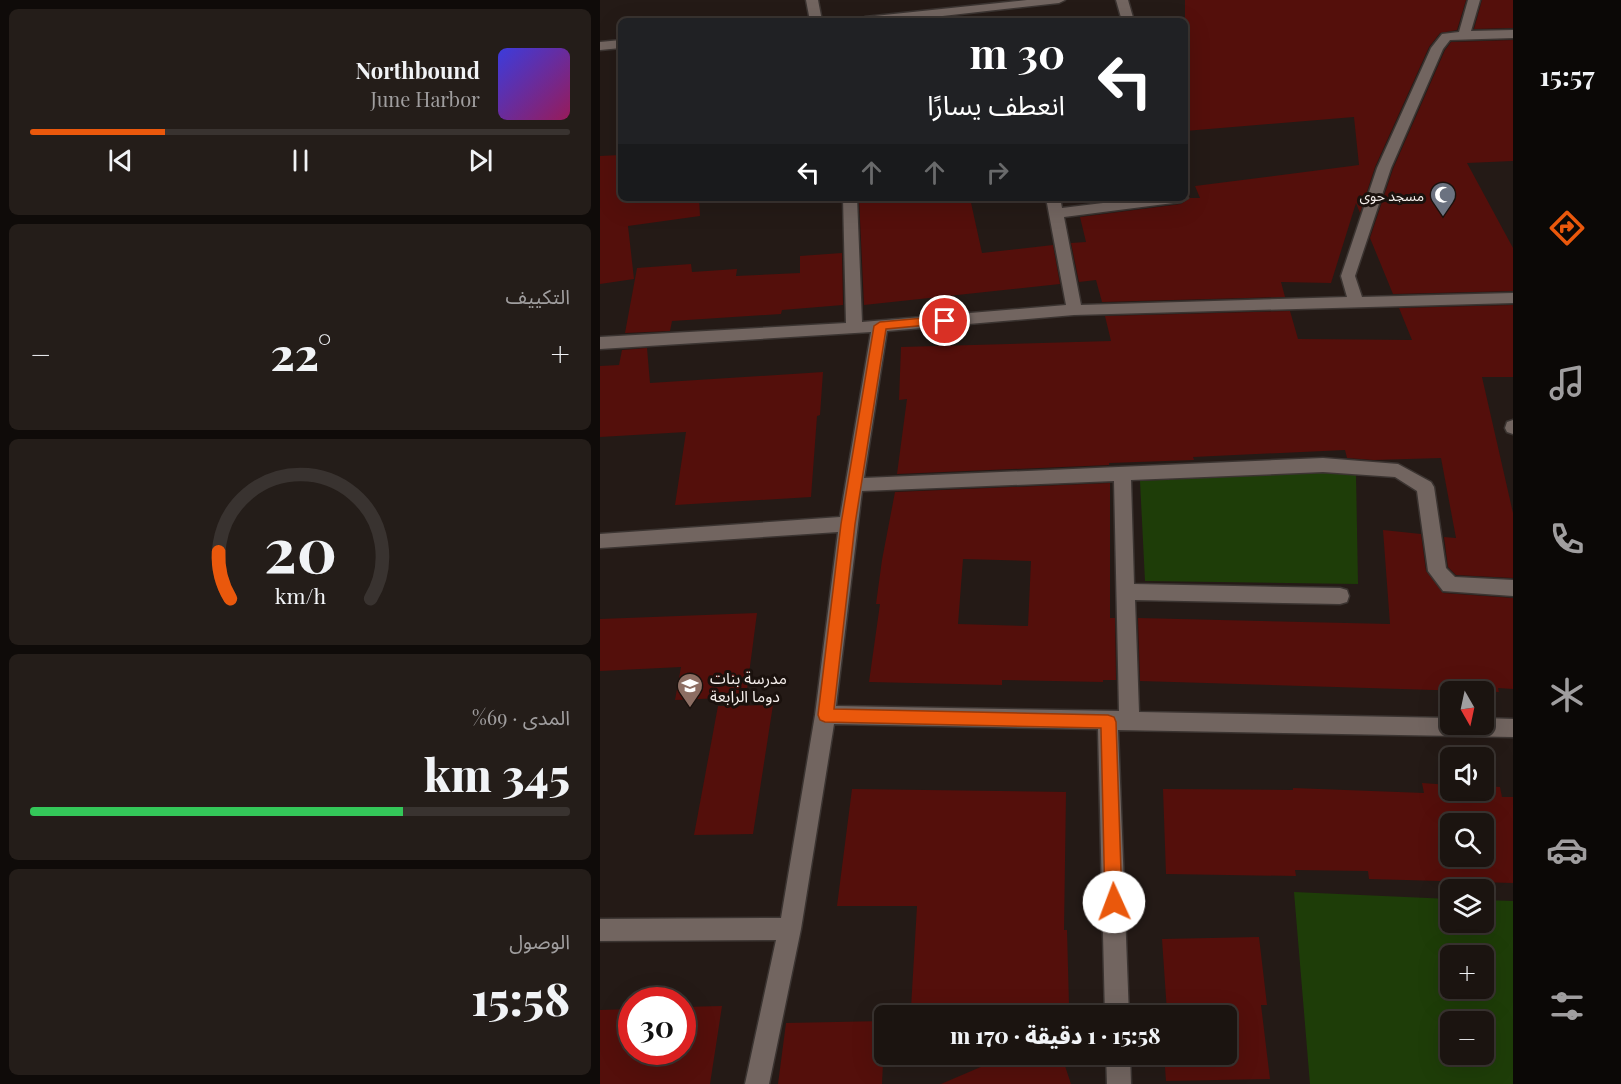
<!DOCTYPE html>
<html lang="ar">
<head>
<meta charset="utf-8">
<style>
	body { margin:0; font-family:"Playfair Display","Noto Sans Arabic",serif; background:#241d19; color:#f1f3f6; direction:rtl; height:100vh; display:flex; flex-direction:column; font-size:22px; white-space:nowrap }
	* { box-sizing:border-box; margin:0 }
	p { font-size:20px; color:#a09e9f }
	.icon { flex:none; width:33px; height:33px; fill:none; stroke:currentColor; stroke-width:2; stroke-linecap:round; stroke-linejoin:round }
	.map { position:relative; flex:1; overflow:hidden; direction:ltr }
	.side { display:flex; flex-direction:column; gap:9px; padding:9px; background:#0f0b09; width:600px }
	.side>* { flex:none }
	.banner { position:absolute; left:18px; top:18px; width:570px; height:183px; border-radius:9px; box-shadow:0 6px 24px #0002,0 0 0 2px #393330; direction:rtl; background:#202124; color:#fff; overflow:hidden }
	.needle { width:39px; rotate:171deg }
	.tools { position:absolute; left:840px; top:681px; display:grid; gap:12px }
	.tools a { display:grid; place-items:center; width:54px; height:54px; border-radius:9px; background:#1b1410; box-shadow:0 6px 24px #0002,0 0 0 2px #393330; font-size:30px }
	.speed { position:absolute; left:18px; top:987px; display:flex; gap:12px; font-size:30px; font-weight:700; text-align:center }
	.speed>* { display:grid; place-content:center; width:78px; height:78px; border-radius:50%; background:#1b1410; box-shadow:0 6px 24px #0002,0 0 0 2px #393330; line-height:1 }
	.speed .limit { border:9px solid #d22; background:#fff; color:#111 }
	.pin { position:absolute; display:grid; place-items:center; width:51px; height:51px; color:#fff; margin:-26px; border:3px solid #fff; border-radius:50%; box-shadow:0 2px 6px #0007 }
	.me { position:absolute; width:66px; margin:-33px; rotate:358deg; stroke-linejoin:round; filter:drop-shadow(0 0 4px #0008) }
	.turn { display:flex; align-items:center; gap:21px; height:126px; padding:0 24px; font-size:27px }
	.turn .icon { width:78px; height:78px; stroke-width:2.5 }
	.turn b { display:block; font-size:42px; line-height:51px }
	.lanes { display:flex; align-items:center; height:57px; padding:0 24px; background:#0003; justify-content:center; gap:30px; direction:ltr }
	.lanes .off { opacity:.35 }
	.big { font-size:45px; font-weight:800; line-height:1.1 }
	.side .widget { flex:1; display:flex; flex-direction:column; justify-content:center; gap:9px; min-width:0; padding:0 21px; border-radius:9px; background:#241d19 }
	.side .dial { align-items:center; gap:0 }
	.dial svg { height:156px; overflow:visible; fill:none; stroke:#393330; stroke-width:7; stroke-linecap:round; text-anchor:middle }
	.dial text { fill:#f1f3f6; stroke:none }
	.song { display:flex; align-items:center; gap:18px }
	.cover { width:72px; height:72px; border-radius:9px; background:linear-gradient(135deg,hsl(240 70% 55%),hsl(330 70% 35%)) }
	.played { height:6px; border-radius:3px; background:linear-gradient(90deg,#ea580c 25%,#393330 25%) }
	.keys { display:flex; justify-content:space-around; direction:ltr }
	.heat { display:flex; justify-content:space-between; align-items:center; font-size:33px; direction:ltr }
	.charge { height:9px; border-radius:4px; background:linear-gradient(90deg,#34c759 69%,#393330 0) }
	.trip { position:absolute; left:274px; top:1005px; width:363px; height:60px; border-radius:9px; background:#1b1410; box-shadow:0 6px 24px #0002,0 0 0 2px #393330; font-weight:800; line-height:60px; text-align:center; direction:rtl }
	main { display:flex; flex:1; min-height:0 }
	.menu { display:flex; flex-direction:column; width:108px; justify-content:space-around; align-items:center; background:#0b0806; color:#a09e9f }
	.menu .icon { width:42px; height:42px }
	.menu .selected { color:#ea580c }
	.menu b { font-size:27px; color:#f1f3f6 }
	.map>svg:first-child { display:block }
	.green { fill:#1e3d08; fill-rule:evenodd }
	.building { fill:#540f0b; fill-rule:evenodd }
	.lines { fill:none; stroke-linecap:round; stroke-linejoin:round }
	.minor-casing { stroke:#3b3431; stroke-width:3 }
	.minor { fill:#726560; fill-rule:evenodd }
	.route { fill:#ea580c; stroke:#983908; stroke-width:1.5 }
	.labels { text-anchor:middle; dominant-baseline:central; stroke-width:6; stroke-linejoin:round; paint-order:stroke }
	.far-poi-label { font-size:14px; fill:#f5eeeb; stroke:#1a110d; text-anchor:end }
	.poi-label { font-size:16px; fill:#f5eeeb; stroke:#1a110d; text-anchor:start }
</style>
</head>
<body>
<main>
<nav class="menu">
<b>15:57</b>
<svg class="icon selected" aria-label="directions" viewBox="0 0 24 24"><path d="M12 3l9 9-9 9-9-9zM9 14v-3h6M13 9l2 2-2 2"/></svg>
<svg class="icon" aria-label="music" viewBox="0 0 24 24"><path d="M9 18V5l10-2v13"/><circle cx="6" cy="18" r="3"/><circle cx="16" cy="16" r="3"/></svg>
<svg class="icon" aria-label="phone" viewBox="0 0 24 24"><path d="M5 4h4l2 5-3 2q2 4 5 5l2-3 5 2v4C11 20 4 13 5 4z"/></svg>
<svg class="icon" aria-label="climate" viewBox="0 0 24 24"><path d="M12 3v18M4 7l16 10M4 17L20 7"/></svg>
<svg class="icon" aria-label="car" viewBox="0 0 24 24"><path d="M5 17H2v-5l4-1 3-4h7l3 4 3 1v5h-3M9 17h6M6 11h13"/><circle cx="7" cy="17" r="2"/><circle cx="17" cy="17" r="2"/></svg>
<svg class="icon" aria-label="filters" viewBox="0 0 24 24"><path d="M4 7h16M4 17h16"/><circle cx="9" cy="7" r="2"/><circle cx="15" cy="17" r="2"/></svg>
</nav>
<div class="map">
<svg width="913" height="1084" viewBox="0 0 913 1084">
	<rect width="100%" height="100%" fill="#241a16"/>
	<g class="green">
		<polygon points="723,472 756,475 758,584 545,581 540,481"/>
		<path d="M694,892L850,899V922H884V900L913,901V1084H710ZM850,956H884V988H850ZM850,1022H884V1054H850Z"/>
	</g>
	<g class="building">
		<polygon points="585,0 866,0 857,30 840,33 829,47 775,167 760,213 756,203 731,283 681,282 685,297 502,302 496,280 479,282 471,243 486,242 480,217 581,204 590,198 600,198 595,186 759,165 754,117 585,131"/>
		<polygon points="882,0 913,0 913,28 874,29"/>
		<polygon points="913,40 913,161 867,163 913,248 913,291 793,294 770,238 793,169 845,50 851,42"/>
		<polygon points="20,155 21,198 99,198 100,216 28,226 34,279 0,284 0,156"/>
		<polygon points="259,198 370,198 382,253 453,245 460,284 264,305"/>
		<polygon points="242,253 243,305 182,310 181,314 72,321 70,331 25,333 37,268 91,264 92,272 137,269 136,276 200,273 200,256"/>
		<polygon points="913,305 913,377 882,377 913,513 913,578 856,575 848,567 844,537 856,538 841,458 774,460 747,458 745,450 593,457 594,460 509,463 509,465 297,474 307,399 299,400 301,347 511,341 505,316 690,311 698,339 812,340 799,308"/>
		<polygon points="47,348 50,383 223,372 220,415 217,416 211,497 75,505 86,432 0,437 0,366 19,365 22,350"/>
		<path d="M510,483V618H515L516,680H503V682L402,680V685L269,682L280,604H276L282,560L295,492ZM363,559L431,561L428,626L358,624Z"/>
		<polygon points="783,530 821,534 826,571 843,593 913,598 913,689 898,688 899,692 540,681 538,618 790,624"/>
		<polygon points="157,613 146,697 75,700 81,667 0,671 0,619"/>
		<polygon points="173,705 153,834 94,835 118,706"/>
		<path d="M822,783L850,785V790H884V786L900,787L902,797H913V883L769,879L768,871L695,870L696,876L566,874L563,789L693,790V788L824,793ZM850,824H884V856H850Z"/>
		<polygon points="252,789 466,792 464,930 467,930 469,1005 311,1008 317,906 237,906"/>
		<polygon points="659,937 667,1005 661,1005 670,1079 566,1081 564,1054 627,1054 627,1016 561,1016 561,1012 567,1012 562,939"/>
		<polygon points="122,1006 110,1084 0,1084 0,1010 32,1009 32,1052 82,1052 82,1007"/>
		<polygon points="285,1021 282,1084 178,1084 186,1023"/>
		<polygon points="411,1054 461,1054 471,1084 341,1084"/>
	</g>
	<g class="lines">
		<defs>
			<g id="minor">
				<polygon points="206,0 218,0 222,21 210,21"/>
				<polygon points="427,0 465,0 459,3 298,21 259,21 265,17"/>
				<polygon points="516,0 528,0 534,21 522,21"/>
				<path d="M868,0H880L871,31L913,30V38L850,40L843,49L791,168L755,276L762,297L913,293V303L474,315L287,331L264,478L723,458L798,464L831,482L834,487L846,568L855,577L913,580V596L843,591L828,571L817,491L795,477L723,472L531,480L534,584L740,588L747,590L749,596L747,602L740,604L535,600L539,712L850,718V724H884V718L913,719V737L518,730L529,1016H505L498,729L234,724L201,929L169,1084H145L176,940L0,941V919L181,918L215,715L238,532L0,548V534L240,517L271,332L0,349V337L246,323L243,198H257L262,322L466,305L446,198H460L462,208L544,198H585V195L588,198L581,202L464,217L481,305L747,297L741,276L777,168L831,48L842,34L859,32ZM514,481L519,711L236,706L262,491Z"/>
				<polygon points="21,40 21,48 0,50 0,42"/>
				<polygon points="913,420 913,434 907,432 905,428 907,422"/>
				<polygon points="506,1054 530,1054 531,1084 507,1084"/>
			</g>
		</defs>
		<use href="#minor" class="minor-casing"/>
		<use href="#minor" class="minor"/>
	</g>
	<polygon class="route" points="345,316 349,318 349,323 286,329 255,524 234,709 508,715 514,717 516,722 522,902 520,908 514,911 508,908 505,902 501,728 225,722 220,720 218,715 241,524 274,326 280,322"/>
	<defs>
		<symbol id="mosque-pin" viewBox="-11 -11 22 30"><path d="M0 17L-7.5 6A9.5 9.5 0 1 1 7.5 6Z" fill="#6b7280" stroke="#1a110d"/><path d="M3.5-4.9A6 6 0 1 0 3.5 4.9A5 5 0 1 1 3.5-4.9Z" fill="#fff"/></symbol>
		<symbol id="school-pin" viewBox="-11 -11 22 30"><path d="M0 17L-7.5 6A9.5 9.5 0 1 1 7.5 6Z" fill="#8d6e63" stroke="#1a110d"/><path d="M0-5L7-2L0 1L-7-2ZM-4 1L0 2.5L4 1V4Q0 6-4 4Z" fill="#fff"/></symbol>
	</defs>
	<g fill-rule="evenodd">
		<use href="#mosque-pin" x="828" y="180" width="30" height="40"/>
		<use href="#school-pin" x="75" y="671" width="30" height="40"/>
	</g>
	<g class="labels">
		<g class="far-poi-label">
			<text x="824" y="195">مسجد حوى</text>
		</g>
		<g class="poi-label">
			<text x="110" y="677">مدرسة بنات<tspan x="110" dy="18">دوما الرابعة</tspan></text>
		</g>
	</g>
</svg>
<div class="tools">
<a><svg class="needle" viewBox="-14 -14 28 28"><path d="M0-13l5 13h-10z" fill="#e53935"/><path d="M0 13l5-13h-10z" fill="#a09e9f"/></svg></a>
<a><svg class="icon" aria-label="sound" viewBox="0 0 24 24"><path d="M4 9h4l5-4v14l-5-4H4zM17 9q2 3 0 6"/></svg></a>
<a><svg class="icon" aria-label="search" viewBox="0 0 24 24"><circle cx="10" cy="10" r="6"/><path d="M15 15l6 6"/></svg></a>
<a><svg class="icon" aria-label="layers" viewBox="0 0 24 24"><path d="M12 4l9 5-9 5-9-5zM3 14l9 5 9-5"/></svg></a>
<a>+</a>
<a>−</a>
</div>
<div class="speed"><div class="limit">30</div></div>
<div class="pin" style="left:345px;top:321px;background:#d93025"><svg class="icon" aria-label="arrive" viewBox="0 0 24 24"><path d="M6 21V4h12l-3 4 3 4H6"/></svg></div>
<svg class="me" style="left:514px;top:902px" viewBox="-20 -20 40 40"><circle r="19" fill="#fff"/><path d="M0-13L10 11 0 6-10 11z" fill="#ea580c"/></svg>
<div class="trip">15:58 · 1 دقيقة · 170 m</div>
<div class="banner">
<div class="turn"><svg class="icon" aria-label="left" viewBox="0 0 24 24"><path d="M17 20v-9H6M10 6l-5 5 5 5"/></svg><div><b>30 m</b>انعطف يسارًا</div></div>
<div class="lanes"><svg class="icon" aria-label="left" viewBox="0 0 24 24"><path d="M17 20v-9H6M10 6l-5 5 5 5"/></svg><svg class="icon off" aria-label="ahead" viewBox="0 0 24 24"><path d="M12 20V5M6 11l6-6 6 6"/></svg><svg class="icon off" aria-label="ahead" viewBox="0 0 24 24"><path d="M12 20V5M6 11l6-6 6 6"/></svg><svg class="icon off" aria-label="right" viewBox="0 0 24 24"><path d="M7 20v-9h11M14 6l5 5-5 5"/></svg></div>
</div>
</div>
<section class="side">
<div class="widget">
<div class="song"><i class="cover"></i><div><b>Northbound</b><p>June Harbor</p></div></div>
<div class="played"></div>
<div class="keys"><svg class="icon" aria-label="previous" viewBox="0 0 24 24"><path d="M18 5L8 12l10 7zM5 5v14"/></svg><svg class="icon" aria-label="pause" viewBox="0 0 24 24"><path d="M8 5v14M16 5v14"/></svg><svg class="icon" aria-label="next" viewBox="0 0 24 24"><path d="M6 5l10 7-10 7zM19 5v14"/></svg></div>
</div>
<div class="widget"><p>التكييف</p>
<div class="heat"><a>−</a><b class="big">22°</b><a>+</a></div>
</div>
<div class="widget dial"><svg viewBox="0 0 100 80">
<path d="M14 69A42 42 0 1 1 86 69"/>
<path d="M14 69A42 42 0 0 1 8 45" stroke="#ea580c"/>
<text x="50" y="56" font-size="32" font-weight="700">20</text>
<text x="50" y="72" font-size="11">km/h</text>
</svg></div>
<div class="widget"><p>المدى · 69%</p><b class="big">345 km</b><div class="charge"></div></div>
<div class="widget"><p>الوصول</p><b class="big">15:58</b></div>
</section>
</main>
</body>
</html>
